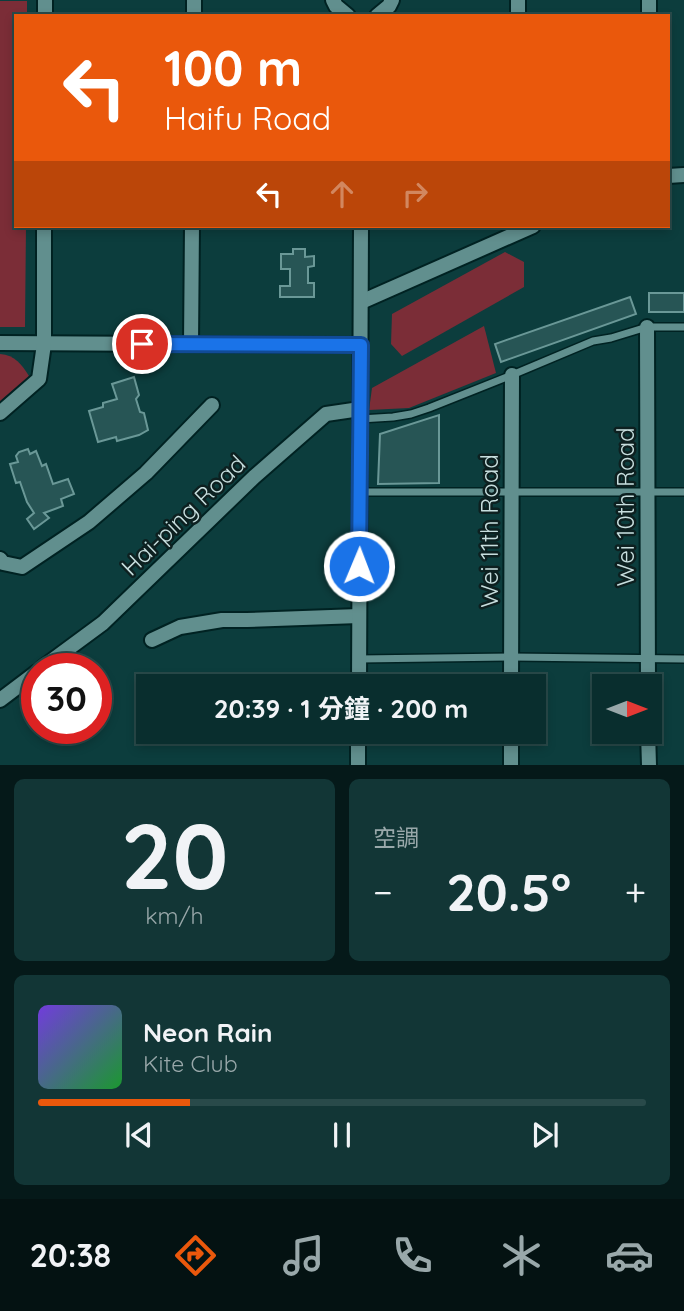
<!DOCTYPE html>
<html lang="zh-TW">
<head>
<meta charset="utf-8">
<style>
	body { margin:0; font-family:Quicksand,"Noto Sans TC",sans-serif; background:#123636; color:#f1f3f6; height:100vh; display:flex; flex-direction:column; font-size:26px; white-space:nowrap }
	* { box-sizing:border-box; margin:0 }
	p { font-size:23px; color:#99a8aa }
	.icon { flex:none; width:38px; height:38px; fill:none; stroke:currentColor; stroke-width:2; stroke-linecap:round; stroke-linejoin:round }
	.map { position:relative; height:765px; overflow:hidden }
	.panel { display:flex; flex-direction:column; gap:14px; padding:14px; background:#051919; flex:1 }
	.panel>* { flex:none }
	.banner { position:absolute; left:14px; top:14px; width:656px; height:214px; border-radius:0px; box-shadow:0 4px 10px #0003,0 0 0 2px #294a4a; background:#ea580c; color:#fff; overflow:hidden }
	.needle { width:46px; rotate:90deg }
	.buttons { position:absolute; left:592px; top:674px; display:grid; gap:14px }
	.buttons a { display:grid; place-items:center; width:70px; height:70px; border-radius:0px; background:#092e2e; box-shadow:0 4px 10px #0003,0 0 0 2px #294a4a; font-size:35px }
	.speed { position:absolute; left:21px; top:653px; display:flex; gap:14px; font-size:35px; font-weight:700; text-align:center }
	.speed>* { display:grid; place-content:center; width:91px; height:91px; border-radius:50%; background:#092e2e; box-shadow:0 4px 10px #0003,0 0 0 2px #294a4a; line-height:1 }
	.speed .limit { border:10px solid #d22; background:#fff; color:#111 }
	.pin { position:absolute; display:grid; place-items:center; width:60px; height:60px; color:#fff; margin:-30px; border:4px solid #fff; border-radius:50%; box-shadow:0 2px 7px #0007 }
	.me { position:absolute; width:77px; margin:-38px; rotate:1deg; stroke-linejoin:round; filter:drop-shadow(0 0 5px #0008) }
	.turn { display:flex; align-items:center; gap:24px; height:147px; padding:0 35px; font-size:32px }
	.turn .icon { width:91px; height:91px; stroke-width:2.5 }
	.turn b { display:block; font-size:49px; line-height:60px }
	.lanes { display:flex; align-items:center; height:66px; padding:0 35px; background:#0003; justify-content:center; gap:35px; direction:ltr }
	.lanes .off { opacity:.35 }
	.big { font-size:52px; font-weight:700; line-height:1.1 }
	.panel .tile { flex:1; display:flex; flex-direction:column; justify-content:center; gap:10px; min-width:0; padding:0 24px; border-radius:10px; background:#123636 }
	.panel .dial { align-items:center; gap:0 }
	.dial b { font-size:91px; line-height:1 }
	.song { display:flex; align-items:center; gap:21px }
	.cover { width:84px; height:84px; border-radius:10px; background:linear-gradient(135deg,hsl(260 70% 55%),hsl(130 70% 35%)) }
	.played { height:7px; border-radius:4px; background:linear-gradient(90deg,#ea580c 25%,#294a4a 25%) }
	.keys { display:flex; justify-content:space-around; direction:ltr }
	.heat { display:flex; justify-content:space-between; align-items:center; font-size:38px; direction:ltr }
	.panel .tiles { flex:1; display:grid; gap:14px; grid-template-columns:1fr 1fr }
	.tile:last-child { grid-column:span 2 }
	.trip { position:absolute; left:136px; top:674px; width:410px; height:70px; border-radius:0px; background:#092e2e; box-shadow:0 4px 10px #0003,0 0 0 2px #294a4a; font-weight:700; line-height:70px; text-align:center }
	.tabs { display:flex; height:112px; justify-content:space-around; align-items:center; background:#041212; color:#99a8aa }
	.tabs .icon { width:49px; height:49px }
	.tabs .on { color:#ea580c }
	.tabs b { font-size:32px; color:#f1f3f6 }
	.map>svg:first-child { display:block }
	.green { fill:#7b2d37 }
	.building { fill:#275555; stroke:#6a9897; stroke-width:2 }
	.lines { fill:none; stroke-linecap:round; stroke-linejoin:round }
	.service-casing { stroke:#022; stroke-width:10 }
	.minor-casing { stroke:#022; stroke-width:18 }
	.service { stroke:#618f8e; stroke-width:7 }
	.minor { stroke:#618f8e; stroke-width:14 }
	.route-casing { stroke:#114b97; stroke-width:18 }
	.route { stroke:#1a73e8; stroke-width:12 }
	.labels { text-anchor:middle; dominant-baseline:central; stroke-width:5; stroke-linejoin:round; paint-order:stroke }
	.street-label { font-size:24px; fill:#c7dede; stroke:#0d2020 }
</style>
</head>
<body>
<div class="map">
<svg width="684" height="765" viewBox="0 0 684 765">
	<rect width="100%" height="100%" fill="#0c3d3d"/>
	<g class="green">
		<polygon points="0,1 27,1 27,16 16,16 16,226 26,226 25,327 0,327"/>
		<polygon points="505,252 524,262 524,287 402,356 391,344 392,314"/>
		<polygon points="484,326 496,373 409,408 369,410 372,388"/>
		<path d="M0,354C15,355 22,365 29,376L16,394L0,408Z"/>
	</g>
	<g class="building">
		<polygon points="293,249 305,249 305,257 314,256 314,266 308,267 308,283 314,283 314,297 280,297 280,286 290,286 290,269 281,269 281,254 293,254"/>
		<rect x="649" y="293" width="35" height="19"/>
		<polygon points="630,297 636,314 501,362 495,344"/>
		<polygon points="134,377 139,395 136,399 140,412 144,413 148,430 139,435 117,441 116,437 98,442 89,411 103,407 103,403 117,399 112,384"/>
		<polygon points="439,415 439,483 378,484 380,434"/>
		<polygon points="28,449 30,454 36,451 42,466 46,464 53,484 68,479 74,494 61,499 63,506 44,513 49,518 34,529 27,519 34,513 27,502 20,482 16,483 10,464 18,462 16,456 19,452"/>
	</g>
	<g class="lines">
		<defs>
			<g id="service">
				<polyline points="360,419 393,417 411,414 429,408 512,375 593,341 611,338 647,327 684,327"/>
				<polyline points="360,492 684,492"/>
				<polyline points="359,659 511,657 684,659"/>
			</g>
			<g id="minor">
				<polyline points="333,0 336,6 348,16"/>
				<polyline points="45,16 45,0"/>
				<polyline points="194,16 194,0"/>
				<polyline points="377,16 389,6 392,0"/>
				<polyline points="518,16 518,0"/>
				<polyline points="649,16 649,0"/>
				<polyline points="668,176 684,175"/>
				<polyline points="361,302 533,226"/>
				<polyline points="647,327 648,686"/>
				<polyline points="0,343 361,345"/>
				<polyline points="191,344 192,226"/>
				<polyline points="0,413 39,379 44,344 44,226"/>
				<polyline points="0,559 3,563 22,567 89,522 146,473 212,405"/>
				<polyline points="152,640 180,627 222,620 247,620 359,616"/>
				<polyline points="42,668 103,623 254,477 326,414 360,409"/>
				<polyline points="359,686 361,226"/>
				<polyline points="511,686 512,375"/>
				<polyline points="0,700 37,672"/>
				<polyline points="511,732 511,765"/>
				<polyline points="648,732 649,765"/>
				<polyline points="358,765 358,732"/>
			</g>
		</defs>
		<use href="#service" class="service-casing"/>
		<use href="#minor" class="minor-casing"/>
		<use href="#service" class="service"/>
		<use href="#minor" class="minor"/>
	</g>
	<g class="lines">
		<defs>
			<polyline id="route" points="142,344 361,345 359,566"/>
		</defs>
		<use href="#route" class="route-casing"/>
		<use href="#route" class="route"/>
	</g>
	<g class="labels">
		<g class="street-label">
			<text transform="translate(625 507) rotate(-90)">Wei 10th Road</text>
			<text transform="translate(183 515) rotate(-44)">Hai-ping Road</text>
			<text transform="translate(489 531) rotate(-90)">Wei 11th Road</text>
		</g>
	</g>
</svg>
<div class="buttons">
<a><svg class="needle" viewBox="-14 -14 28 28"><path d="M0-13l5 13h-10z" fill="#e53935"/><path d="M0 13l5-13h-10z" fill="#99a8aa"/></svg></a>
</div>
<div class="speed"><div class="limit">30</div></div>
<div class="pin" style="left:142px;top:344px;background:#d93025"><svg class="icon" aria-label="arrive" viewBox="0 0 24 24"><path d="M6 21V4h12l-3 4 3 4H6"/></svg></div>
<svg class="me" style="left:359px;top:566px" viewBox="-20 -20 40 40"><circle r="17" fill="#1a73e8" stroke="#fff" stroke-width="3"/><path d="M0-11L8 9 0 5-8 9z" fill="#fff"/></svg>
<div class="trip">20:39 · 1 分鐘 · 200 m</div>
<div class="banner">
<div class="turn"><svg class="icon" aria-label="left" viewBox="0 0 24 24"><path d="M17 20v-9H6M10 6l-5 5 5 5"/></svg><div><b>100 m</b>Haifu Road</div></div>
<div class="lanes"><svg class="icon" aria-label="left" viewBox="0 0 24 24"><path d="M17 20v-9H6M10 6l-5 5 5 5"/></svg><svg class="icon off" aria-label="ahead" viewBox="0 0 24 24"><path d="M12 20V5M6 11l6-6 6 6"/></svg><svg class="icon off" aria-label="right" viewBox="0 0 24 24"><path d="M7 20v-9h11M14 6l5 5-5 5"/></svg></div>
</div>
</div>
<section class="panel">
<div class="tiles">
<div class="tile dial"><b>20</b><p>km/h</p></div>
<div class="tile"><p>空調</p>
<div class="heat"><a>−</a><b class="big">20.5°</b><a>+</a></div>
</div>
<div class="tile">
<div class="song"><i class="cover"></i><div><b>Neon Rain</b><p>Kite Club</p></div></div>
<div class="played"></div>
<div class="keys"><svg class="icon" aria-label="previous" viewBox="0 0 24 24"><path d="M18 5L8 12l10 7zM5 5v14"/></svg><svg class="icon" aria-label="pause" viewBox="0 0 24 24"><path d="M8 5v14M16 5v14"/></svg><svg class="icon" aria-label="next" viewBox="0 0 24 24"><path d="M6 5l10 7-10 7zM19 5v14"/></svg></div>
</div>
</div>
</section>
<nav class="tabs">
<b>20:38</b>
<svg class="icon on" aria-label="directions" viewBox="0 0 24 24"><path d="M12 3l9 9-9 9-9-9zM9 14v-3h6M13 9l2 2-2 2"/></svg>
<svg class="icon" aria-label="music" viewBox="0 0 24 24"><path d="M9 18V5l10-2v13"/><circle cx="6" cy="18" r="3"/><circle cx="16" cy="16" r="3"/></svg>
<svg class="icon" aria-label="phone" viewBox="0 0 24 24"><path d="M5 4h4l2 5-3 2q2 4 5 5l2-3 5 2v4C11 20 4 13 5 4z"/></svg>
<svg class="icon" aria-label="climate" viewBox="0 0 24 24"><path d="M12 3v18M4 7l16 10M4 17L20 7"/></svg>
<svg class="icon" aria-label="car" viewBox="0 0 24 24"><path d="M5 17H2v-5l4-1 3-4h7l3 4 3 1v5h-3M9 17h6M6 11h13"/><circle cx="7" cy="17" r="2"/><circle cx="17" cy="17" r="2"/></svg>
</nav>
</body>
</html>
